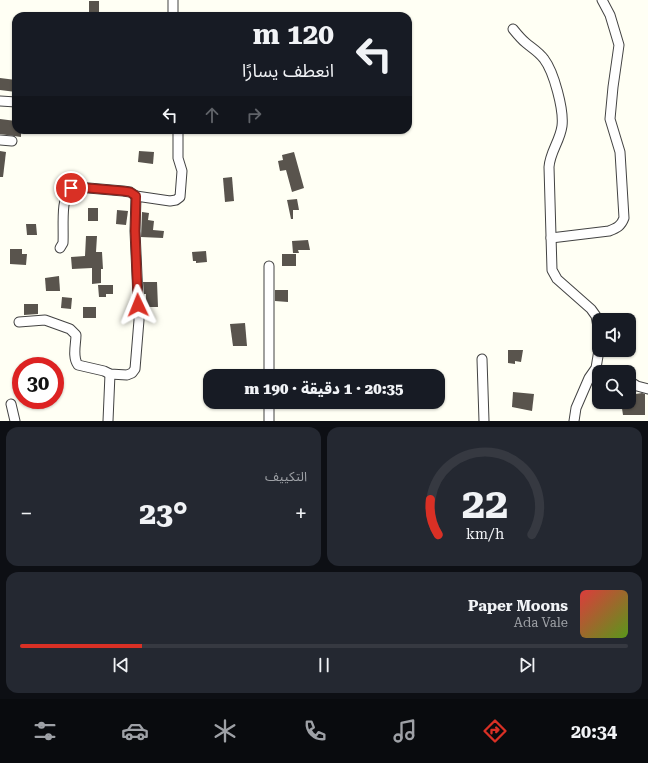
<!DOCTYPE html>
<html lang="ar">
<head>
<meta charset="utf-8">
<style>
	body { margin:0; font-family:"Roboto Serif","Noto Sans Arabic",serif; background:#242831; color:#f1f3f6; direction:rtl; height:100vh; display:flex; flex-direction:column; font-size:15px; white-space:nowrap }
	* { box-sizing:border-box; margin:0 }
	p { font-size:13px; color:#9ea1a6 }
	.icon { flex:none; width:22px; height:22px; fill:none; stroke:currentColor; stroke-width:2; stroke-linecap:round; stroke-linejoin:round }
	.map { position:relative; height:421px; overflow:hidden; direction:ltr }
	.sheet { display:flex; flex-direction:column; gap:6px; padding:6px; background:#0d0f14; flex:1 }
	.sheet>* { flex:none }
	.guide { position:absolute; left:12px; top:12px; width:400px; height:122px; border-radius:12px; box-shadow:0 1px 3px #0004; direction:rtl; background:#171b24; color:#f1f3f6; overflow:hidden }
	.fabs { position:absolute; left:592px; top:313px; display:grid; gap:8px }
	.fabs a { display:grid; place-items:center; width:44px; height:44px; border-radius:8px; background:#171b24; box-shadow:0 1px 3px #0004; font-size:20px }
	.speed { position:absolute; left:12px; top:357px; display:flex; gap:8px; font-size:20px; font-weight:700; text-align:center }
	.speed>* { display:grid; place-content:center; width:52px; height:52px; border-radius:50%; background:#171b24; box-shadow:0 1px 3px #0004; line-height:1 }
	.speed .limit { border:6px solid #d22; background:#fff; color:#111 }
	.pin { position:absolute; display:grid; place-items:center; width:34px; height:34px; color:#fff; margin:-17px; border:2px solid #fff; border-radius:50%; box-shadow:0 1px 4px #0007 }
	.me { position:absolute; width:44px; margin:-22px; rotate:358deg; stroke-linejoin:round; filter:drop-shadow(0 0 3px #0008) }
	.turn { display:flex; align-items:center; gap:14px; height:84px; padding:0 12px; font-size:18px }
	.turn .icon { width:52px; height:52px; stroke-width:2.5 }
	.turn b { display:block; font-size:28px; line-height:34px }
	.lanes { display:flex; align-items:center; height:38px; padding:0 12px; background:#0003; justify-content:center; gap:20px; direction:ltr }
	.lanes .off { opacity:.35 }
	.big { font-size:30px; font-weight:800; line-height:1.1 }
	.sheet .card { flex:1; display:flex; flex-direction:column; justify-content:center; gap:6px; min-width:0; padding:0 14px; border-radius:12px; background:#242831 }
	.sheet .dial { align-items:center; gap:0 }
	.dial svg { height:104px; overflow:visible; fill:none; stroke:#363941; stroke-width:7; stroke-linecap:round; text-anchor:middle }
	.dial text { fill:#f1f3f6; stroke:none }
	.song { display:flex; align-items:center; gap:12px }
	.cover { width:48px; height:48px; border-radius:6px; background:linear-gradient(135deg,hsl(0 70% 55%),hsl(90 70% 35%)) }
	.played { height:4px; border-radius:2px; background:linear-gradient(90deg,#d93025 20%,#363941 20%) }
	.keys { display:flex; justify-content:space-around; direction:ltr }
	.heat { display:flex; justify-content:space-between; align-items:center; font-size:22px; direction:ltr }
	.sheet .tiles { flex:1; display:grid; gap:6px; grid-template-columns:1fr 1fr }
	.card:last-child { grid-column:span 2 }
	.trip { position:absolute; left:203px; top:369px; width:242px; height:40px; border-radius:12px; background:#171b24; box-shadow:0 1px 3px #0004; font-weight:800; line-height:40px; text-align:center; direction:rtl }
	.dock { display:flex; height:64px; justify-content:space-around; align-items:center; background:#090b0e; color:#9ea1a6 }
	.dock .icon { width:28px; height:28px }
	.dock .active { color:#d93025 }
	.dock b { font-size:18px; color:#f1f3f6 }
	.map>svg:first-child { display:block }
	.building { fill:#59544d }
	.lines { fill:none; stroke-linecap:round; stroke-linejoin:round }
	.minor-casing { stroke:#434343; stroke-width:11 }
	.minor { stroke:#fff; stroke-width:9 }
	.route-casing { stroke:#8d1f18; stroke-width:10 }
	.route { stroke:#d93025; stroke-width:7 }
</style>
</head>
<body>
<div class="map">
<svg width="648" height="421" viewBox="0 0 648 421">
	<rect width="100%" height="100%" fill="#fffff4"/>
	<g class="building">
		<polygon points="89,1 99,1 99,13 89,12"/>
		<polygon points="0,78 16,80 16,92 0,90"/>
		<polygon points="0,119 16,121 16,130 21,130 21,137 0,134"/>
		<polygon points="0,151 6,152 3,177 0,177"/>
		<polygon points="139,151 154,152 153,164 138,162"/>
		<polygon points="294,152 304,188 292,192 286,170 280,171 278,161 283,160 282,155"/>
		<polygon points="232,177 234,201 225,202 223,178"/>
		<polygon points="297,199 299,210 293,210 293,219 291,219 287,200"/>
		<rect x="88" y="208" width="10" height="13"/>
		<polygon points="117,210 128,211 126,225 116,224"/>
		<polygon points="142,212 149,213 148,220 154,221 153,230 164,231 163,238 141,237"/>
		<polygon points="26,224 36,224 37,235 27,235"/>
		<polygon points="86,236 97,236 96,252 102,252 103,269 101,269 101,283 92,284 92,268 72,269 71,257 85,256"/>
		<polygon points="308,240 310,250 298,250 299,253 293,253 292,241"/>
		<polygon points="10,249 22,249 22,254 27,254 26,265 10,264"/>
		<polygon points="206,251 207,262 196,263 196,261 193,261 192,252"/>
		<rect x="282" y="254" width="14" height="12"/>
		<polygon points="59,276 60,291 46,291 45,278"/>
		<polygon points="143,282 157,282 158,307 146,307 146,294 144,294"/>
		<polygon points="98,285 113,285 113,294 106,294 106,297 99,297"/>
		<polygon points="275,290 288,290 288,302 275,301"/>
		<polygon points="62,297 72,298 71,309 61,308"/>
		<polygon points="24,304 38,304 38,314 24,315"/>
		<rect x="83" y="307" width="13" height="11"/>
		<polygon points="245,323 247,346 233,346 230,324"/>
		<polygon points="508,350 523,350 521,362 515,361 515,364 508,363"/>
		<polygon points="594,381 599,381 599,397 592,398 592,386"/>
		<polygon points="513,392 534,394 532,411 512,407"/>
		<polygon points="642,393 645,394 645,415 623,415 621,402 629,402 629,395"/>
	</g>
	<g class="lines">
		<defs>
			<g id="minor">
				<polyline points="173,16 173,0"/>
				<path d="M513,29C517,34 521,39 526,43C532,48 539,52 544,59C554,72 564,110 562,126C560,141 550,152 549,167L552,270L557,279L591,309L596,316L599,332"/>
				<polyline points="0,101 16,102"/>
				<polyline points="0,140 12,141"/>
				<path d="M551,238L609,231C617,228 621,226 624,218L620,152L610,119L613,87L619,45L610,15L602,0"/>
				<path d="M60,248L63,243C64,228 60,198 71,188L77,187L123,191L130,192L136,196"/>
				<path d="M19,322L45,320L70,329L76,335C76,344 72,357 78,365L104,371L110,374L127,375L132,373L135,369L139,320L135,231L136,196L170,201L176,200L180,197L182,171L178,158V130"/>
				<polyline points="482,359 484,421"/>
				<polyline points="269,376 269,266"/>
				<polyline points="629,381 637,386 648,389"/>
				<polyline points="11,404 15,421"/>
				<polyline points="108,421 110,374"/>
				<polyline points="269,421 269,402"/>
				<polyline points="574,421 576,408 589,378 596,368 599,350"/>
			</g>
		</defs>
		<use href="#minor" class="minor-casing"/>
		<use href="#minor" class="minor"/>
	</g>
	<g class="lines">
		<defs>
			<polyline id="route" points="71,188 77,187 123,191 130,192 136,196 135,231 138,305"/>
		</defs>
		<use href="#route" class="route-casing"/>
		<use href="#route" class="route"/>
	</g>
</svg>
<div class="fabs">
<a><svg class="icon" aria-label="sound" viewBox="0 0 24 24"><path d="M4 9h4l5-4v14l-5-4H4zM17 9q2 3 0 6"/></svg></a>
<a><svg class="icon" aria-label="search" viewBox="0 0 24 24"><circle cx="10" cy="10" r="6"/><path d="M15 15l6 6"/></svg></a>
</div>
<div class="speed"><div class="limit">30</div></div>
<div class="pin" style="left:71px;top:188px;background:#d93025"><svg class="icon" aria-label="arrive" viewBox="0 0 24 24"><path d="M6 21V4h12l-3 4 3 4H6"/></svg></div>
<svg class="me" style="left:138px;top:305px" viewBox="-20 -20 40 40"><path d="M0-17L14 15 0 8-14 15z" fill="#d93025" stroke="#fff" stroke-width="4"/></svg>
<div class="trip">20:35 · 1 دقيقة · 190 m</div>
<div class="guide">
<div class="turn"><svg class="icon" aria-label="left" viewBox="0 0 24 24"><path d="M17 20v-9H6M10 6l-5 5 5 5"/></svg><div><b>120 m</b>انعطف يسارًا</div></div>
<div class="lanes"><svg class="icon" aria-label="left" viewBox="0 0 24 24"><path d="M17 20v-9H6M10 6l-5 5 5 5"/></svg><svg class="icon off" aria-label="ahead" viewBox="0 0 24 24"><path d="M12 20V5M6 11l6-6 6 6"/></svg><svg class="icon off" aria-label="right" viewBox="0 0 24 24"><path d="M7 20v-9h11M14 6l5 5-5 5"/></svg></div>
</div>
</div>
<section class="sheet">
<div class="tiles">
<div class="card dial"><svg viewBox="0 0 100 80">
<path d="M14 69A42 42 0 1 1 86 69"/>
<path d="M14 69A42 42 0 0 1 8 42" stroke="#d93025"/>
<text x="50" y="56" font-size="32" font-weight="700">22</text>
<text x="50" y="72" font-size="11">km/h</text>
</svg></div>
<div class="card"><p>التكييف</p>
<div class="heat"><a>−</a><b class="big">23°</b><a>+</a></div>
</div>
<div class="card">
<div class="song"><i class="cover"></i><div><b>Paper Moons</b><p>Ada Vale</p></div></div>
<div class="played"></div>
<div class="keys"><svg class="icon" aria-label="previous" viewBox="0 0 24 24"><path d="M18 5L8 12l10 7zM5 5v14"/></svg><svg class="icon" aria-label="pause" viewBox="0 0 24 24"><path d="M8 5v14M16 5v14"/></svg><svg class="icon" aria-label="next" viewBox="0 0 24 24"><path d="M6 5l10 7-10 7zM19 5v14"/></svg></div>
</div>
</div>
</section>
<nav class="dock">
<b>20:34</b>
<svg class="icon active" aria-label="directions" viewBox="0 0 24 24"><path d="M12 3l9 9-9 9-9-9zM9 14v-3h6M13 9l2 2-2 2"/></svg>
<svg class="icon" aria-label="music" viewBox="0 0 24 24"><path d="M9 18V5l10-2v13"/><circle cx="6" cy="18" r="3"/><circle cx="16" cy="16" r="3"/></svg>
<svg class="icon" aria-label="phone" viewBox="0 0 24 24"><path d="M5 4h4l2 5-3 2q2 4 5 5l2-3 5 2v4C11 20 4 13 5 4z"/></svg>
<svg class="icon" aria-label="climate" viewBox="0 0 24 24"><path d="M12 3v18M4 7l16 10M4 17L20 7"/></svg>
<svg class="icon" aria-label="car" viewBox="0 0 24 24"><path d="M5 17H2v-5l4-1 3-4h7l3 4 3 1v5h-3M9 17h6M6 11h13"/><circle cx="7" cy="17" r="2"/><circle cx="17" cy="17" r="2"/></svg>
<svg class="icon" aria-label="filters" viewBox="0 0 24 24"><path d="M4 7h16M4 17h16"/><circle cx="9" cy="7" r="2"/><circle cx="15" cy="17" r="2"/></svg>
</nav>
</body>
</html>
